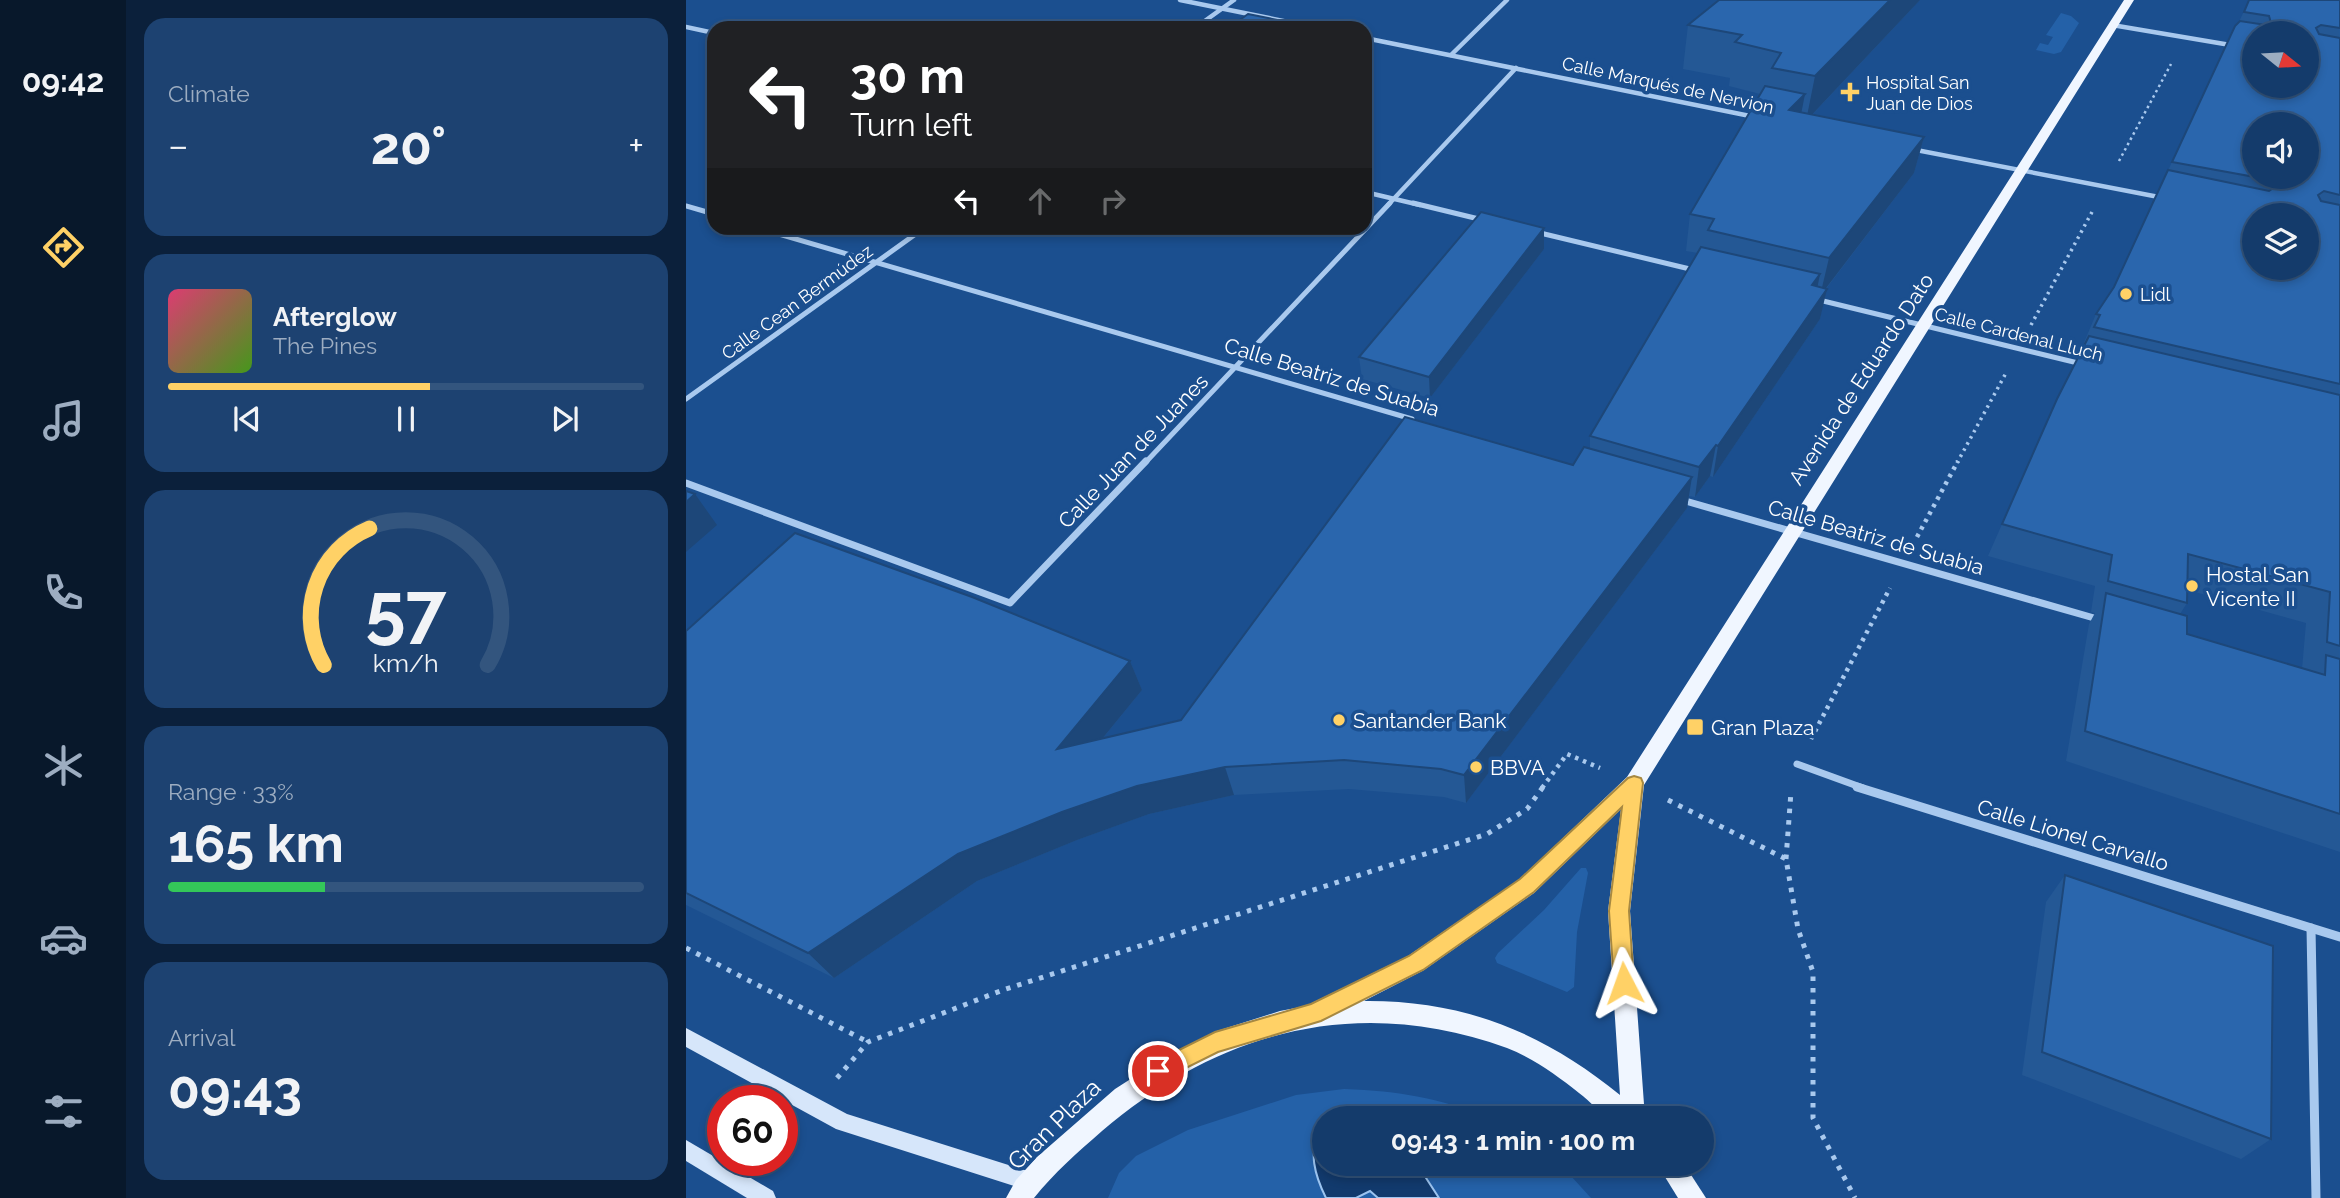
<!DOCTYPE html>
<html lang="en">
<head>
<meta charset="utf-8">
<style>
	body { margin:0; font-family:Raleway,sans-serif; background:#1d4271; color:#f1f3f6; height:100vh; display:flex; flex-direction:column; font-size:26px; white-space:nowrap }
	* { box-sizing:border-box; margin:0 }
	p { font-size:23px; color:#9dadc1 }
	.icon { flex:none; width:38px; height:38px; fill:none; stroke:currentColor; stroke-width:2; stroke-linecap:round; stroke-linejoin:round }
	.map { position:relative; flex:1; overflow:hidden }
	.sheet { display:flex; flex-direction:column; gap:18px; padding:18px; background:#0b203b; width:560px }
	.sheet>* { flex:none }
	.top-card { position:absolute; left:21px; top:21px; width:665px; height:214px; border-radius:21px; box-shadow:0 4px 10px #0003,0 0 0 2px #33557e; background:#202124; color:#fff; overflow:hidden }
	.needle { width:46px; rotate:108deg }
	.fabs { position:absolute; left:1556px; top:21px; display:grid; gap:14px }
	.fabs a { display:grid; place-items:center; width:77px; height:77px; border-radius:50%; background:#143b6b; box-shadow:0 4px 10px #0003,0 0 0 2px #33557e; font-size:35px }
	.speed { position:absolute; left:21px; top:1085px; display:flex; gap:14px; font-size:35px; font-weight:700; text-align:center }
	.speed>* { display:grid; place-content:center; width:91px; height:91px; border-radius:50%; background:#143b6b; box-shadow:0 4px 10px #0003,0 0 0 2px #33557e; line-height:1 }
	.speed .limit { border:10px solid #d22; background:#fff; color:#111 }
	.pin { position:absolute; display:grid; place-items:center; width:60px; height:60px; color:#fff; margin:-30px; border:4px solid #fff; border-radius:50%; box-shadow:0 2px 7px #0007 }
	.me { position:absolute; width:77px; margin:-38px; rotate:356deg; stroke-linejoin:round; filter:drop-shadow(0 0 5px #0008) }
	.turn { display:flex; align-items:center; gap:24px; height:147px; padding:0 28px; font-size:32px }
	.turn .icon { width:91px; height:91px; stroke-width:2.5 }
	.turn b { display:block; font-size:49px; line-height:60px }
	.lanes { display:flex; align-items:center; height:66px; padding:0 28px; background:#0003; justify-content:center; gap:35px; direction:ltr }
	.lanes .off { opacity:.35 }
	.big { font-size:52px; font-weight:700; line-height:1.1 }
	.sheet .tile { flex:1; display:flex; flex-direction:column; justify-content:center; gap:10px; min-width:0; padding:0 24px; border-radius:21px; background:#1d4271 }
	.sheet .dial { align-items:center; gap:0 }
	.dial svg { height:182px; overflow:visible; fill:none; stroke:#33557e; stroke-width:7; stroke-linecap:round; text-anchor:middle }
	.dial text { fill:#f1f3f6; stroke:none }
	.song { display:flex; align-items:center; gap:21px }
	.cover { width:84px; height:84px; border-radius:10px; background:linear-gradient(135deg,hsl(340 70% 55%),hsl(100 70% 35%)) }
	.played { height:7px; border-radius:4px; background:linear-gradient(90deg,#ffd166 55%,#33557e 55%) }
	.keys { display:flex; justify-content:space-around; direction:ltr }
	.heat { display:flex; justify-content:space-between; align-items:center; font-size:38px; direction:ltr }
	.charge { height:10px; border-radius:5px; background:linear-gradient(90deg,#34c759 33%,#33557e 0) }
	.trip { position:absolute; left:626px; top:1106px; width:402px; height:70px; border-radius:35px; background:#143b6b; box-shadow:0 4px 10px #0003,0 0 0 2px #33557e; font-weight:700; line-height:70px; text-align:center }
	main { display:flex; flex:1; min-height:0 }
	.dock { display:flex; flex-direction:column; width:126px; justify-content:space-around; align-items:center; background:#08182b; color:#9dadc1 }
	.dock .icon { width:49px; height:49px }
	.dock .active { color:#ffd166 }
	.dock b { font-size:32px; color:#f1f3f6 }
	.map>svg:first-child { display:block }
	.green { fill:#2461a8 }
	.water { fill:#123a6d; stroke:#9cc4f0; stroke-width:2 }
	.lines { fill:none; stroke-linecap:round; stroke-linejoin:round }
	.path-far3 { stroke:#a9c9ee; stroke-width:2.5; stroke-dasharray:2.5 3.5; stroke-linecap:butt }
	.path-far2 { stroke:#a9c9ee; stroke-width:3.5; stroke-dasharray:2.5 4.5; stroke-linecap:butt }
	.path-far1 { stroke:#a9c9ee; stroke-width:4.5; stroke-dasharray:3.5 5; stroke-linecap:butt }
	.path { stroke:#a9c9ee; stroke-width:5; stroke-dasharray:4.5 7; stroke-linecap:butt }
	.street-far3 { stroke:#a9c9ee; stroke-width:4.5 }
	.street-far2 { stroke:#a9c9ee; stroke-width:5 }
	.street-far1 { stroke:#a9c9ee; stroke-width:7 }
	.street { stroke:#a9c9ee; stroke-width:9 }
	.secondary { fill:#d6e6fa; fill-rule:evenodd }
	.primary { fill:#f0f6ff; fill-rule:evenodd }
	.wall { fill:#245895; fill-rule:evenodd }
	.shaded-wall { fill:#1d4779 }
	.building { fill:#2a66ad; stroke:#1d4779; stroke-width:2; fill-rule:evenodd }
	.route { fill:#ffd166; stroke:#a68842; stroke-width:2 }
	.poi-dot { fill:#ffd166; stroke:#1b4f8f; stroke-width:2.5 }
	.labels { text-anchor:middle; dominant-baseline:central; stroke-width:7; stroke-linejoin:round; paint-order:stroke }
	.far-poi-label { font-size:18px; fill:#fff; stroke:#1b4f8f; text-anchor:start }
	.far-street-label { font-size:18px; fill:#fff; stroke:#1b4f8f }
	.street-label { font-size:21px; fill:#fff; stroke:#1b4f8f }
	.poi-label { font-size:21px; fill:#fff; stroke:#1b4f8f; text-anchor:start }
	.near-street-label { font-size:24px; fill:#fff; stroke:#1b4f8f }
</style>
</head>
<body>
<main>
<nav class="dock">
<b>09:42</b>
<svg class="icon active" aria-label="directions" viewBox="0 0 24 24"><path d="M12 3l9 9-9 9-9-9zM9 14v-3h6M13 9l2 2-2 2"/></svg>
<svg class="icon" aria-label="music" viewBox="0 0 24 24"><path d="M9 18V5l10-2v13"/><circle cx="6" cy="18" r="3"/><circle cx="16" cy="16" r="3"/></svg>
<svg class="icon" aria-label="phone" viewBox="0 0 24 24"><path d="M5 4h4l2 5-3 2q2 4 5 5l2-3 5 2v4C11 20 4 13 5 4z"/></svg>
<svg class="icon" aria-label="climate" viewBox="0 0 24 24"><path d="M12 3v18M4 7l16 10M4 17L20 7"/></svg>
<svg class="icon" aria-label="car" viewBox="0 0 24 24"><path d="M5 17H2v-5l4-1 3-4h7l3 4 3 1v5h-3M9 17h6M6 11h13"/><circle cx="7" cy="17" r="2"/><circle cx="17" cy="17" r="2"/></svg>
<svg class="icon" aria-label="filters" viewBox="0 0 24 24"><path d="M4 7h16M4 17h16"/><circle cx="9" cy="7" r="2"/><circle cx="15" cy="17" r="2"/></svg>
</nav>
<section class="sheet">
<div class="tile"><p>Climate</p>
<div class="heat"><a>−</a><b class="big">20°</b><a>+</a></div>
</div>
<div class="tile">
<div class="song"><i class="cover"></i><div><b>Afterglow</b><p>The Pines</p></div></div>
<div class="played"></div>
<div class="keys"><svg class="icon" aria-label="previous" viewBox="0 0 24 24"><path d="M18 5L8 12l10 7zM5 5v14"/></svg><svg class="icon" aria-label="pause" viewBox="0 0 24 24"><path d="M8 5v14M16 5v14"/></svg><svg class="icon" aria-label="next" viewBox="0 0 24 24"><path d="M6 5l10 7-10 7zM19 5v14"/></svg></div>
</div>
<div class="tile dial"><svg viewBox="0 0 100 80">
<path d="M14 69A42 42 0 1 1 86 69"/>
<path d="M14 69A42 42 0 0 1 34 9" stroke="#ffd166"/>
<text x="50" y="56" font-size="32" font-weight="700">57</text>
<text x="50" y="72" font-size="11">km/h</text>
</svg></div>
<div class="tile"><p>Range · 33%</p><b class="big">165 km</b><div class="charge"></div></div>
<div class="tile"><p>Arrival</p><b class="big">09:43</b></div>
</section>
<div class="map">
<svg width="1654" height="1198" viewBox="0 0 1654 1198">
	<rect width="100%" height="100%" fill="#1b4f8f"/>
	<g class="green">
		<polygon points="1375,13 1385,16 1393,23 1375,52 1368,54 1350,50 1354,43 1362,45 1367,37 1360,35"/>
		<polygon points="895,868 900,868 902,873 891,932 888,987 881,992 811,963 809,958 812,953 858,910"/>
		<path d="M658,1089C714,1091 752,1098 804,1118H639V1164H874L905,1198H422L433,1173L450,1156L502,1130L610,1095Z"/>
	</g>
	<path class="water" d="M639,1132V1164H731L753,1198H692L684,1191L670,1198H640C631,1180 618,1146 639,1132Z"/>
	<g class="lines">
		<polyline class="path-far3" points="1433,161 1485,64"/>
		<g class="path-far2">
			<polyline points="1345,325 1406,212"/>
			<polyline points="1271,463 1320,373"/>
		</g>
		<g class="path-far1">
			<polyline points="1231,537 1272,461"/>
			<polyline points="1125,739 1204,588"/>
			<polyline points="856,788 881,754 914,768"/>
		</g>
		<g class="path">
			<polyline points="982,800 1100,859 1112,929 1127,972 1127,1118 1169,1198"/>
			<polyline points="1100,859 1105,792"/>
			<polyline points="0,948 182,1042"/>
			<polyline points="151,1078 182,1042 317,990 801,834 841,809 857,787"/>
			<polyline points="96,1143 104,1133"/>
		</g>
		<g class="street-far3">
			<polyline points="494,0 632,28"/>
			<polyline points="1426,25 1568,49"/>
			<polyline points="0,27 28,33"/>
			<polyline points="509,28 548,0"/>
			<polyline points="679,38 1069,117"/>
			<polyline points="765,55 821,0"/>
			<polyline points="1225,149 1478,198"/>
			<polyline points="679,192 734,205"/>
			<polyline points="702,205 830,68"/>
		</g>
		<g class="street-far2">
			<polyline points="727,203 797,220"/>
			<polyline points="0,206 28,214"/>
			<polyline points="72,228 726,419"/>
			<polyline points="850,232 1008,270"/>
			<polyline points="1129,299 1396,364"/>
			<polyline points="0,399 238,228"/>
			<polyline points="459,463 704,203"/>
		</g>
		<g class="street-far1">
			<polyline points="0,483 324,603 460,461"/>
			<polyline points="996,500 1415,620"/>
			<polyline points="1111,764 1177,788"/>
		</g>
		<g class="street">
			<polyline points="1171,787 1654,937"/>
			<polyline points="1625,928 1630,1198"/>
		</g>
		<g class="secondary">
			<polygon points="0,1028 161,1114 351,1174 354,1181 351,1188 344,1191 150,1129 0,1047"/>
			<polygon points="0,1140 87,1191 90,1198 61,1198 0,1161"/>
		</g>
		<g class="primary">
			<path d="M1438,0H1448L958,785L944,911L959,1118C949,1118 937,1120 927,1118C916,1116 903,1100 893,1093C872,1076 847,1058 821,1048C673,994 534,1030 416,1131C392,1152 368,1173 348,1198H320L330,1180L351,1157L429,1089L479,1057L531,1031L594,1011L620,1006L722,956L834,879L941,777ZM935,809L922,911L934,1095C857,1032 777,1000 678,1001L738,970L848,893Z"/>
			<polygon points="971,1164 998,1164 1020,1198 992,1198"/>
		</g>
	</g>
	<g class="wall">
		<polygon points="1234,0 1126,115 1238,137 1228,173 1140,289 1134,319 1027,477 1024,476 1009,497 1003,496 1001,508 780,803 758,797 663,789 548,795 463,814 391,840 291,881 148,978 0,905 0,631 444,661 456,690 417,738 495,720 887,465 904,448 904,436 1012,253 1000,251 1004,214 1074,94 1043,86 1044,78 997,69 1002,25"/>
		<path d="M1563,0H1654V852L1380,761L1403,624L1409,613L1405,612L1409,586L1302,556L1371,399L1398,346L1397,345L1410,314L1428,287L1549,26L1553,22ZM1502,590L1620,623L1616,669L1501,634L1494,614L1501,603Z"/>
		<polygon points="858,228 858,249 744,398 676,379 673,357"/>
		<polygon points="1379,875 1585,1139 1555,1159 1336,1075 1360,902"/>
	</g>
	<g class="shaded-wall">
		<polygon points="1204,0 1234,0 1120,121 1129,76"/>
		<polygon points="1119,94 1112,130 1103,110"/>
		<polygon points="1238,137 1228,173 1134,296 1143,258"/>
		<polygon points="858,228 858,249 744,398 743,377"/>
		<polygon points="1134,274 1128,305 1126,285"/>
		<polygon points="1141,289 1134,319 1027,477 1032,446"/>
		<polygon points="1030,445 1024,476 1009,497 1013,467"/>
		<polygon points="1006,477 1001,508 780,803 778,775"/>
		<polygon points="9,494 31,525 0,552 0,502"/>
		<polygon points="444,661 456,690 385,777 371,749"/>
		<polygon points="539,767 548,795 463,814 391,840 291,881 148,978 122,953 272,854 376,812 451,786"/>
	</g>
	<g class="building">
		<polygon points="1033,0 1204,0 1129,76 1086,68 1095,53 1049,42 1056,35 1002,25"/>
		<path d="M1563,0H1654V28L1635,25L1630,28L1633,34L1654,38V195L1638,191L1632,195L1635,201L1654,205V384L1408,327L1414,315L1410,314L1428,287L1482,170L1583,191L1589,187L1585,180L1486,162L1549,26L1554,21L1580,25L1585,23L1583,16L1558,12ZM1568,33H1620V86H1568ZM1568,124H1620V177H1568ZM1568,215H1620V268H1568Z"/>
		<polygon points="562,14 622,26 620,28 532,28 543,20 551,22"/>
		<polygon points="1079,86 1119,94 1103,110 1238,137 1143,258 1022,230 1028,219 1004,214"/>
		<polygon points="795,212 858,228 743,377 673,357"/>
		<polygon points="1015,247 1134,274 1126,285 1141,289 1032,446 1030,445 1013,467 904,436"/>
		<polygon points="1403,336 1654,395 1654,646 1641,642 1644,592 1502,554 1501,603 1422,581 1426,555 1316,524 1371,399"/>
		<polygon points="719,417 887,465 898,447 1006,477 778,775 755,769 658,760 539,767 451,786 376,812 272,854 122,953 0,893 0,631 109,533 286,597 444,661 371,749 495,720"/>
		<polygon points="0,491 9,494 0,502"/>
		<polygon points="1420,593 1501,616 1501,634 1639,675 1640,655 1654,659 1654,814 1399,731"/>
		<polygon points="1379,875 1587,946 1585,1139 1356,1052"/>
	</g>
	<polygon class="route" points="948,776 955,778 957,783 943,911 948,983 945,990 938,992 931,990 928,983 923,911 936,807 848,892 737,970 635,1021 532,1052 472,1082 465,1079 462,1071 465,1064 529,1032 625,1004 723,956 834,879 942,778"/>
	<g class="poi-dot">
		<path d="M1160.5 81.5h7v7h7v7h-7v7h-7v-7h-7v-7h7z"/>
		<circle cx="1440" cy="294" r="7"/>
		<circle cx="1506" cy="586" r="7"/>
		<circle cx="653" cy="720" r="7"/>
		<rect x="1000" y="718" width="18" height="18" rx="3.5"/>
		<circle cx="790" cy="767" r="7"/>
	</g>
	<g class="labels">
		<g class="far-poi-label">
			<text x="1180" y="82">Hospital San<tspan x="1180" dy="21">Juan de Dios</tspan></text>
			<text x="1454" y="294">Lidl</text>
		</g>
		<g class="far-street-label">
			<text transform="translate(982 85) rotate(12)">Calle Marqués de Nervion</text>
			<text transform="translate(111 302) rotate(-36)">Calle Cean Bermúdez</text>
			<text transform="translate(1333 334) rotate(14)">Calle Cardenal Lluch</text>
		</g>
		<g class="street-label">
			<text transform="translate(646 377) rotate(17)">Calle Beatriz de Suabia</text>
			<text transform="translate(1175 379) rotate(-57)">Avenida de Eduardo Dato</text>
			<text transform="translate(447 451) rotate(-46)">Calle Juan de Juanes</text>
			<text transform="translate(1190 537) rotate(16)">Calle Beatriz de Suabia</text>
			<text transform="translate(1387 835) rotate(17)">Calle Lionel Carvallo</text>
		</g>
		<g class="poi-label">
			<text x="1520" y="574">Hostal San<tspan x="1520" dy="24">Vicente II</tspan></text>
			<text x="667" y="720">Santander Bank</text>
			<text x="1025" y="727">Gran Plaza</text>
			<text x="804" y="767">BBVA</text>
		</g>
		<g class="near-street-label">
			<text transform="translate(368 1124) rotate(-44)">Gran Plaza</text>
		</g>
	</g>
</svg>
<div class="fabs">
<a><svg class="needle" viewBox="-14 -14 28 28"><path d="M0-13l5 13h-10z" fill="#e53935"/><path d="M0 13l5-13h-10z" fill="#9dadc1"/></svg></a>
<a><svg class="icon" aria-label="sound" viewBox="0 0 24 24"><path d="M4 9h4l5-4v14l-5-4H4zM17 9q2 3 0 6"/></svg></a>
<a><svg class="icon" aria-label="layers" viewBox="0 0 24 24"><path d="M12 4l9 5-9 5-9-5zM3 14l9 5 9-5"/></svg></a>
</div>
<div class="speed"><div class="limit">60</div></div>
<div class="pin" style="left:472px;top:1071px;background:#d93025"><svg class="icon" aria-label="arrive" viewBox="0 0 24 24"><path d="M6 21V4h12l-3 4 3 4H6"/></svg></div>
<svg class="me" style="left:938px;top:983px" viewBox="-20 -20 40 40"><path d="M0-17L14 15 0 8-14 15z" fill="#ffd166" stroke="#fff" stroke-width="4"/></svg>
<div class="trip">09:43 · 1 min · 100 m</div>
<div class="top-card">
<div class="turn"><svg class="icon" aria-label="left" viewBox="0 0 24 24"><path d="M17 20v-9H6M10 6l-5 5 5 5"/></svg><div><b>30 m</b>Turn left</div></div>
<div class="lanes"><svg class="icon" aria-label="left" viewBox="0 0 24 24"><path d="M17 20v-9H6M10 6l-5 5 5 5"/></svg><svg class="icon off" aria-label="ahead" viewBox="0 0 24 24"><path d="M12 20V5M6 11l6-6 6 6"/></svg><svg class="icon off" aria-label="right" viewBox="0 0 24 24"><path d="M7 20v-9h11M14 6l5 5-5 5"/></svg></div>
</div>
</div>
</main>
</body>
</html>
